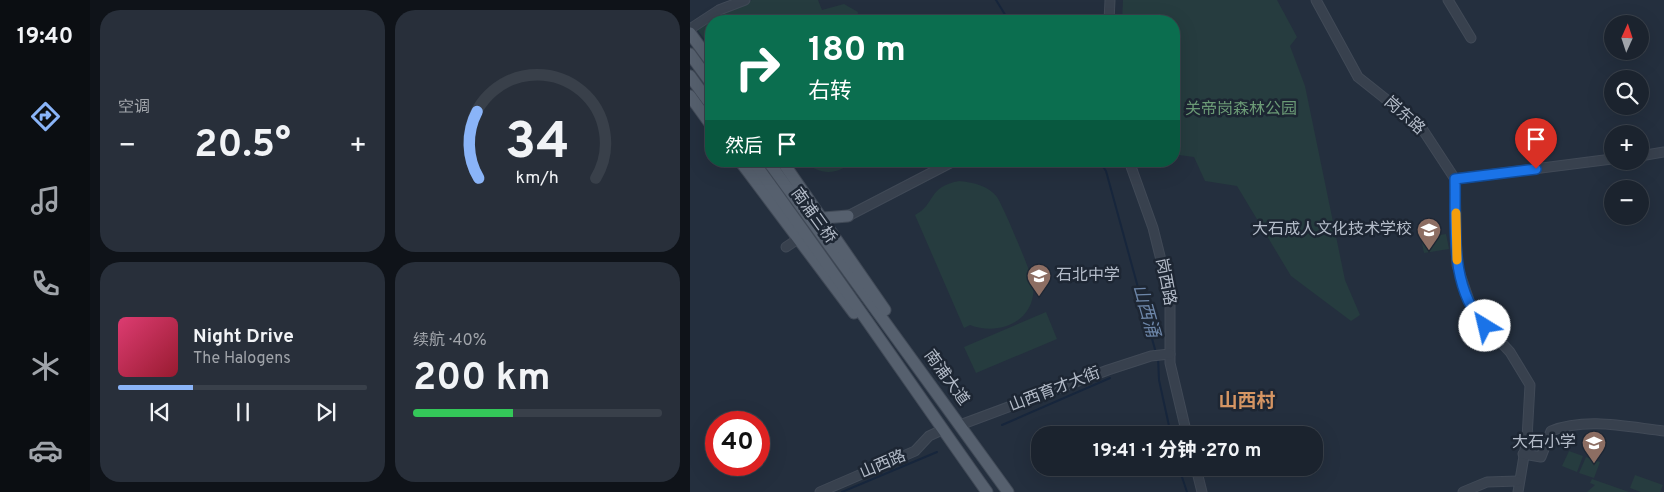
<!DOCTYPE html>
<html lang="zh">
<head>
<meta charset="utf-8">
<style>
	body { margin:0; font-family:Overpass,"Noto Sans SC",sans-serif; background:#282f3a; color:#f1f3f6; height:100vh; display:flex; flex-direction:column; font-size:19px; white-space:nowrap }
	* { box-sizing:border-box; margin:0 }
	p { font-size:16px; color:#a0a4aa }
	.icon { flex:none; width:28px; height:28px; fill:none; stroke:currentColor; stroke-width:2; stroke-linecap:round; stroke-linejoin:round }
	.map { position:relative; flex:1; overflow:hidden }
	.details { display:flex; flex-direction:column; gap:10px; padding:10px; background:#0f1319; width:600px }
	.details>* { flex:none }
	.top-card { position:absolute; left:15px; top:15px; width:475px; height:152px; border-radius:20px; box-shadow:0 5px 20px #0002,0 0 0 1px #39404a; background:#0b6e4f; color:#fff; overflow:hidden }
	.needle { width:32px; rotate:3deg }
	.buttons { position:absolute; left:914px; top:15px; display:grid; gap:10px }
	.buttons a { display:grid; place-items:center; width:45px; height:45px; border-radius:50%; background:#1b232e; box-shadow:0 5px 20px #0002,0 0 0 1px #39404a; font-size:25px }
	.speed { position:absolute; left:15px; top:411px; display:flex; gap:10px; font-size:25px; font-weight:700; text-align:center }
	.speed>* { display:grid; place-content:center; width:65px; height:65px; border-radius:50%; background:#1b232e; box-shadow:0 5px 20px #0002,0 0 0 1px #39404a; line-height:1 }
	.speed .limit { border:8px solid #d22; background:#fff; color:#111 }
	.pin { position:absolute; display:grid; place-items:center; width:42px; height:42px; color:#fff; margin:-51px -21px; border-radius:50% 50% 50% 0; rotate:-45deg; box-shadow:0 0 5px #0007 }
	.pin .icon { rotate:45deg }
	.me { position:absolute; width:55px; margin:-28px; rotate:324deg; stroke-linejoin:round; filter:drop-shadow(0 0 4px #0008) }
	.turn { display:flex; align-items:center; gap:18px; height:105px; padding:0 20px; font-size:22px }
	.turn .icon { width:65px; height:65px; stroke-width:2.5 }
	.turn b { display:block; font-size:35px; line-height:42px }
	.then { display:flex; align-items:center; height:48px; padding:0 20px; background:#0003; gap:10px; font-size:19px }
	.big { font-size:38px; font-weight:700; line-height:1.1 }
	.details .tile { flex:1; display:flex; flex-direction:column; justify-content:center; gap:8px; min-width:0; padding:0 18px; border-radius:20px; background:#282f3a }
	.details .dial { align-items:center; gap:0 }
	.dial svg { height:130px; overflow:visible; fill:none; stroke:#39404a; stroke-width:7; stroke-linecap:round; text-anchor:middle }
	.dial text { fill:#f1f3f6; stroke:none }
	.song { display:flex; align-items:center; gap:15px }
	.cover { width:60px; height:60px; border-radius:8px; background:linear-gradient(135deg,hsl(340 70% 55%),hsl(350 70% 35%)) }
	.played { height:5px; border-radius:2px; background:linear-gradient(90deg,#8ab4f8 30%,#39404a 30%) }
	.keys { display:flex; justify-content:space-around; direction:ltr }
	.heat { display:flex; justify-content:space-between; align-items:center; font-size:28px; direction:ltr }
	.charge { height:8px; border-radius:4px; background:linear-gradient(90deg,#34c759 40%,#39404a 0) }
	.details .tiles { flex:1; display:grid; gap:10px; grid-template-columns:repeat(2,1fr) }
	.trip { position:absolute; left:341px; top:426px; width:292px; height:50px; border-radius:20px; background:#1b232e; box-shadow:0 5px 20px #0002,0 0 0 1px #39404a; font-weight:700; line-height:50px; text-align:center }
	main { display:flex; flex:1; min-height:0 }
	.tabs { display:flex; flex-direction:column; width:90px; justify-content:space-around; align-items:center; background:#0b0e12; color:#a0a4aa }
	.tabs .icon { width:35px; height:35px }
	.tabs .current { color:#8ab4f8 }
	.tabs b { font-size:22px; color:#f1f3f6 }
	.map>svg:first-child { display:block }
	.green { fill:#263c3f }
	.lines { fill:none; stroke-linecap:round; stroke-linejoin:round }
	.stream { stroke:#17263c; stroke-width:2 }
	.minor-casing { stroke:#414a57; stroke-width:11 }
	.major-casing { stroke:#414a57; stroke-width:13 }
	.minor { stroke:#38414e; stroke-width:9 }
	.major { stroke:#56606e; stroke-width:11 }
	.route-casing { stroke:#114b97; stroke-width:12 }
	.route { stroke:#1a73e8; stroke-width:9 }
	.slow { stroke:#f59e0b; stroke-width:9 }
	.labels { text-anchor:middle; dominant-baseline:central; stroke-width:5; stroke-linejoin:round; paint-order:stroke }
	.park-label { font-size:16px; fill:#6b9a76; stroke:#1d2633 }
	.street-label { font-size:16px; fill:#b4bcc9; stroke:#1d2633 }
	.poi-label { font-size:16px; fill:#b4bcc9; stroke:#1d2633; text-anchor:end }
	.water-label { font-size:18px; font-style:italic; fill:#6d86a8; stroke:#1d2633 }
	.quarter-label { font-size:19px; font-weight:bold; fill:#d59563; stroke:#1d2633 }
</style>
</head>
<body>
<main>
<nav class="tabs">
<b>19:40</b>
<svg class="icon current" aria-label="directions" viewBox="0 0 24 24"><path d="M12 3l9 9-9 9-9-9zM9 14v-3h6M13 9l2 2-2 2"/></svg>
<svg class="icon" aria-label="music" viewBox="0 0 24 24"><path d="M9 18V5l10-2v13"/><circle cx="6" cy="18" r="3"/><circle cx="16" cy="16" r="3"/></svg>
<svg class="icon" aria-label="phone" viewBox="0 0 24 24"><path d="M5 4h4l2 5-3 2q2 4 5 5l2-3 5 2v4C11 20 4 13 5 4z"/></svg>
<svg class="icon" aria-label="climate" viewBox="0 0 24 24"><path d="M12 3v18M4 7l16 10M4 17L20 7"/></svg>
<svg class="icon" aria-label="car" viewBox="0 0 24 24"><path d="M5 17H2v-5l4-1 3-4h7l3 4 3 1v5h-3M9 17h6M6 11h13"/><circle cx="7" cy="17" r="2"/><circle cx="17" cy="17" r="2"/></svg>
</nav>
<section class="details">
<div class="tiles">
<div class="tile"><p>空调</p>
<div class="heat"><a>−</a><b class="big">20.5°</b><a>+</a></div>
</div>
<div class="tile dial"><svg viewBox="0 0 100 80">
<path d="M14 69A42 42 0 1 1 86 69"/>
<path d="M14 69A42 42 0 0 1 13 28" stroke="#8ab4f8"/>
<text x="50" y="56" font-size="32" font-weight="700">34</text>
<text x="50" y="72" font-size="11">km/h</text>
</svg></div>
<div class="tile">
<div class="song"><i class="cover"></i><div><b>Night Drive</b><p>The Halogens</p></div></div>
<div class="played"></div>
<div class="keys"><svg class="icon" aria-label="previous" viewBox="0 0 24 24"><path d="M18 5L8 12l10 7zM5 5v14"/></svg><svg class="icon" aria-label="pause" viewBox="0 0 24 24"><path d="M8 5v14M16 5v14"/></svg><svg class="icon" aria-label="next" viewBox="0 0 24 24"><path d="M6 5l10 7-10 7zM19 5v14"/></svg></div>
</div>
<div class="tile"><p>续航 · 40%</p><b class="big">200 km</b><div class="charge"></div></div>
</div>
</section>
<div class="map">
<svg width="974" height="492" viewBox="0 0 974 492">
	<rect width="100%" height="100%" fill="#242f3e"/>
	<g class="green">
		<polygon points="62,0 128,0 132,10 154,4 168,12 167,21 21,21 21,48 7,29 30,12"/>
		<polygon points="433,0 587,0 607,37 600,46 615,86 655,280 670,315 661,321 601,276 547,186 515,181 504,157 489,155 484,147 484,21 432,21"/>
		<path d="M113,161H163C147,176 129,175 113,161Z"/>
		<path d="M269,181C282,182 299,186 307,197C313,206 342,274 343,283C348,319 311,337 280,325L274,328L225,215C246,204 237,187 269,181Z"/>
		<polygon points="756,234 759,249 734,253 731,238"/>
		<polygon points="356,312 367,339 286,373 274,347"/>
		<polygon points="879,451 893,456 887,472 872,466"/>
		<polygon points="896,457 910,462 904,478 889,473"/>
		<polygon points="945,475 973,485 970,492 951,492 940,488"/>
		<polygon points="902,479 939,492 897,492 905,485 900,483"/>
	</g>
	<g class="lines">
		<g class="stream">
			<polyline points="306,0 319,21"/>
			<polyline points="409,161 416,171 466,353"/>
			<polyline points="468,357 469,380 481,435"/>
			<polyline points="312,425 420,378"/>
			<polyline points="489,468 497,492"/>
			<polyline points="152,492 247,452"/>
		</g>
		<defs>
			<g id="minor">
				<polyline points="626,0 668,77 731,127 765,179 767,265 783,312 820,352 840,385 837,438 828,492"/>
				<polyline points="758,0 781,38"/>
				<polyline points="419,21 420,0"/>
				<polyline points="0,29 29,10 55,0"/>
				<polyline points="950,156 974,152"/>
				<polyline points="439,161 463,228 480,296 480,363 497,435"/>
				<polyline points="765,179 922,159"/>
				<polyline points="158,216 264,161"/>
				<polyline points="96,247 108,239"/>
				<polyline points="270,425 418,370 461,356 480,354"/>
				<path d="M833,454L851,457L861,431C896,417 938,427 974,431"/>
				<polyline points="506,468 512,492"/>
				<polyline points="130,492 225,451 239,436 252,430"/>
				<polyline points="773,492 797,482 828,481"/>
			</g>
			<g id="major">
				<polyline points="0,33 21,62"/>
				<polyline points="0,54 21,83"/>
				<polyline points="0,76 21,105"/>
				<polyline points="0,96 21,125"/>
				<polyline points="50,161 164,313"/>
				<path d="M63,161C143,270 219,382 297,492"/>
				<polyline points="78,161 318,492"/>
				<polyline points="92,161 195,310"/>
				<polyline points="133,218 158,216"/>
			</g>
		</defs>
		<use href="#minor" class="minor-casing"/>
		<use href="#major" class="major-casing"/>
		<use href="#minor" class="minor"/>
		<use href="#major" class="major"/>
	</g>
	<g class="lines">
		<defs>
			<path id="route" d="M795,326C759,287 766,228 765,179L846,169"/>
		</defs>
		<use href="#route" class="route-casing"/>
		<use href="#route" class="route"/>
		<polyline class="slow" points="766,213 767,260"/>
	</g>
	<defs>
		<symbol id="school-pin" viewBox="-11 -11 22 30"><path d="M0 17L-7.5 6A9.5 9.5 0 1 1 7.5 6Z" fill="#8d6e63" stroke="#1d2633"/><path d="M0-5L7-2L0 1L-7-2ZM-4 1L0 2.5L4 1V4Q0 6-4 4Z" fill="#fff"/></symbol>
	</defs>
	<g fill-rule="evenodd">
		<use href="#school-pin" x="725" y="216" width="28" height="38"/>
		<use href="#school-pin" x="335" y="262" width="28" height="38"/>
		<use href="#school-pin" x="890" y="429" width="28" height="38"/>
	</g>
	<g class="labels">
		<g class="park-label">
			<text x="551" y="110">关帝岗森林公园</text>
		</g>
		<g class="street-label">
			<text transform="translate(714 116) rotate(42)">岗东路</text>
			<text transform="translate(123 216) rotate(54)">南浦三桥</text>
			<text transform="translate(475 282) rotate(79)">岗西路</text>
			<text transform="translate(256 378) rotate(54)">南浦大道</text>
			<text transform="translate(365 390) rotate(-21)">山西育才大街</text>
			<text transform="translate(193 465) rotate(-23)">山西路</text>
		</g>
		<g class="poi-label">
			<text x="722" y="230">大石成人文化技术学校</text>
			<text x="366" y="276" text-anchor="start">石北中学</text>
			<text x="886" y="443">大石小学</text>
		</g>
		<g class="water-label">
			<text transform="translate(455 311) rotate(74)">山西涌</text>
		</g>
		<g class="quarter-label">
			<text x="557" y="402">山西村</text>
		</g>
	</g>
</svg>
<div class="buttons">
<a><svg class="needle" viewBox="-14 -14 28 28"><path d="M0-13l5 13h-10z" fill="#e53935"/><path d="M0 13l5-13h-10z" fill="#a0a4aa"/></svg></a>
<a><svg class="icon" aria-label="search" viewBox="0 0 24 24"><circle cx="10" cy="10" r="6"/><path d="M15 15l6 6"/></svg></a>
<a>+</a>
<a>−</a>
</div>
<div class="speed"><div class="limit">40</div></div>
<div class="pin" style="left:846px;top:169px;background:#d93025"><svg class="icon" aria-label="arrive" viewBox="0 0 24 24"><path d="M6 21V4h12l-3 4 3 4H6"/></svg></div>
<svg class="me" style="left:795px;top:326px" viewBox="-20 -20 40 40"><circle r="19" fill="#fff"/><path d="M0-13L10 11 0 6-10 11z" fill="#1a73e8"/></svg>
<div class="trip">19:41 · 1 分钟 · 270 m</div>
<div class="top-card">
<div class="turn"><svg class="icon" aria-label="right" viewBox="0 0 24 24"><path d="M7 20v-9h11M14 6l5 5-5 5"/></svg><div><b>180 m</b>右转</div></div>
<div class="then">然后<svg class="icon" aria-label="arrive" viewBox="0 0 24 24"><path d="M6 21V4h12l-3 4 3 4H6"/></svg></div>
</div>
</div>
</main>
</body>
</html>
